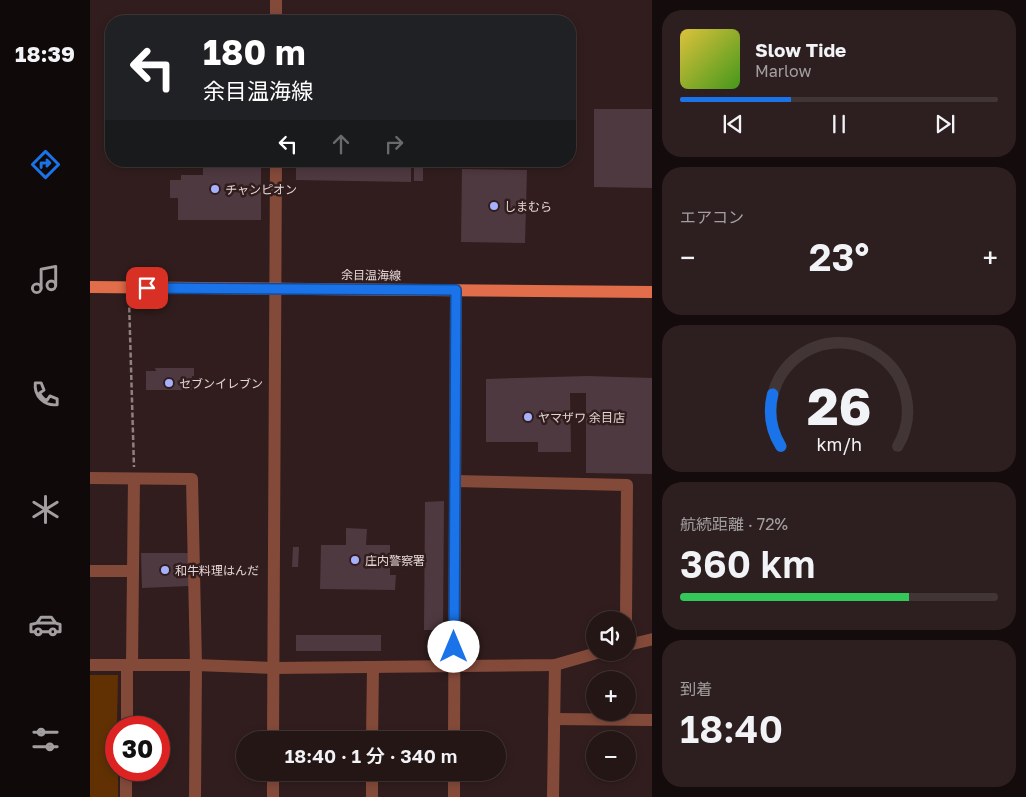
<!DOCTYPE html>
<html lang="ja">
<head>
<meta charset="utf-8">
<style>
	body { margin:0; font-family:"Golos Text","Noto Sans JP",sans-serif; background:#2d1f1f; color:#f1f3f6; height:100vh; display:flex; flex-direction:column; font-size:19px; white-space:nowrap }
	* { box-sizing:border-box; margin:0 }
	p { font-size:16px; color:#a39fa1 }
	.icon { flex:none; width:28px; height:28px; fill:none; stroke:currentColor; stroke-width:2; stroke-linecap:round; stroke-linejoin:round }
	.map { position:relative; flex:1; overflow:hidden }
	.drawer { display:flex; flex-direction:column; gap:10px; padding:10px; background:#140c0c; width:374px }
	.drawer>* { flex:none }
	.hud { position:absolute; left:15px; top:15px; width:471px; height:152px; border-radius:20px; box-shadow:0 2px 8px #0003,0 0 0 1px #423535; background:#202124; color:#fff; overflow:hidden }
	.controls { position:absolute; left:496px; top:611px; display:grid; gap:10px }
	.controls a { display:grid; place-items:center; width:50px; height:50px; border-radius:50%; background:#251616; box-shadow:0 2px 8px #0003,0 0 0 1px #423535; font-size:25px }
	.speed { position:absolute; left:15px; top:716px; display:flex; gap:10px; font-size:25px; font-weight:700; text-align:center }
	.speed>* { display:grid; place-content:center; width:65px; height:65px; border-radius:50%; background:#251616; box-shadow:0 2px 8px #0003,0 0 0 1px #423535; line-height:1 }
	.speed .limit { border:8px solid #d22; background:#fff; color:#111 }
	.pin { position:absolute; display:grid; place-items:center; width:42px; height:42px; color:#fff; margin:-21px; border-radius:10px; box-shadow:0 2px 8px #0006 }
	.me { position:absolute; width:55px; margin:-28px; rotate:0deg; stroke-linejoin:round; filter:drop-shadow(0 0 4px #0008) }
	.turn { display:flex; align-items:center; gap:18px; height:105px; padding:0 15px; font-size:22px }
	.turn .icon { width:65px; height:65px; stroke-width:2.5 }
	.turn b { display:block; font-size:35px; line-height:42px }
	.lanes { display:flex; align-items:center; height:48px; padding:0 15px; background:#0003; justify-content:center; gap:25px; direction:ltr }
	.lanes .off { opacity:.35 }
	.big { font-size:38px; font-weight:600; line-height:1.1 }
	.drawer .card { flex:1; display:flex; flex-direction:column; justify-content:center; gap:8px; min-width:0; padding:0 18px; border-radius:20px; background:#2d1f1f }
	.drawer .dial { align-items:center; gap:0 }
	.dial svg { height:130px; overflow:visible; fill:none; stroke:#423535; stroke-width:7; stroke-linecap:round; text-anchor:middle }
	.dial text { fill:#f1f3f6; stroke:none }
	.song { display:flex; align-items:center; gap:15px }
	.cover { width:60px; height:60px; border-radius:8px; background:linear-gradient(135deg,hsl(50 70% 55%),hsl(100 70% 35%)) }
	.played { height:5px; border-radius:2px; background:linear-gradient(90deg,#1a73e8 35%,#423535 35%) }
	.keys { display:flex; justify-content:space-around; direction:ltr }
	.heat { display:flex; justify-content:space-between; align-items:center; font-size:28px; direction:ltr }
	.charge { height:8px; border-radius:4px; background:linear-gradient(90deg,#34c759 72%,#423535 0) }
	.trip { position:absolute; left:146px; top:731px; width:270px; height:50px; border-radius:25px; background:#251616; box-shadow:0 2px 8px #0003,0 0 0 1px #423535; font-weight:600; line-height:50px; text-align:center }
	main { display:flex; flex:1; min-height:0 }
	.menu { display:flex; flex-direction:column; width:90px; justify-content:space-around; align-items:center; background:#0f0909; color:#a39fa1 }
	.menu .icon { width:35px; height:35px }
	.menu .on { color:#1a73e8 }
	.menu b { font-size:22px; color:#f1f3f6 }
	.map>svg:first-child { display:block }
	.green { fill:#613103 }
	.building { fill:#4f3940 }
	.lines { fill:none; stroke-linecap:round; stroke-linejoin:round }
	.path { stroke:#918080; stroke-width:2.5; stroke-dasharray:5 2.5; stroke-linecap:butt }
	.minor { stroke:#834a3a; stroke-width:12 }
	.major { stroke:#e26d4a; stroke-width:12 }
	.route-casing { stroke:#114b97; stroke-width:12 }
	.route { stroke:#1a73e8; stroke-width:9 }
	.poi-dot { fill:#a7b0fc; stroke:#311d1d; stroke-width:2 }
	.labels { text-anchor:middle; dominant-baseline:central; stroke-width:5; stroke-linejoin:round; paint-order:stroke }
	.poi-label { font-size:12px; fill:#e5d6d6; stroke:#311d1d; text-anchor:start }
	.street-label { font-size:12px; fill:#e5d6d6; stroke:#311d1d }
</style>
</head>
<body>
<main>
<nav class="menu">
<b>18:39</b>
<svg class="icon on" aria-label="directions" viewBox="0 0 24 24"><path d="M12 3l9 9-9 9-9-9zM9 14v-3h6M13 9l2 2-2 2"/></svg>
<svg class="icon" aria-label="music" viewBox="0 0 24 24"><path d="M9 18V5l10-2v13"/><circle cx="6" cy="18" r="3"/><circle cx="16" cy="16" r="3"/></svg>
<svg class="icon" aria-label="phone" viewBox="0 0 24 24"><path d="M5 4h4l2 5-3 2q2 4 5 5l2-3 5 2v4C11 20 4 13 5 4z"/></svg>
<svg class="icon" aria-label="climate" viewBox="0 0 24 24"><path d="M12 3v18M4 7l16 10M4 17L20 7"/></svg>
<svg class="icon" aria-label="car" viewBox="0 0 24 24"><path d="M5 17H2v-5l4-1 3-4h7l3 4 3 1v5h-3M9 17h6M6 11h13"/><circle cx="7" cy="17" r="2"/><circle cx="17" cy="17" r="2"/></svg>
<svg class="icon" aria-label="filters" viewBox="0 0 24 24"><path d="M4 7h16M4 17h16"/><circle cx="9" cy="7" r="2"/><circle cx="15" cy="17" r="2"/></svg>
</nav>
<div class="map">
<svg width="563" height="797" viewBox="0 0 563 797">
	<rect width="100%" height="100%" fill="#311d1d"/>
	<polygon class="green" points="0,675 28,675 26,770 28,770 28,797 0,797"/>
	<g class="building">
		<polygon points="504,109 563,109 563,188 504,187"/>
		<polygon points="92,161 166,161 166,168 171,168 171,220 88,220 88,198 80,198 80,180 91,180 91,175 113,175 113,167 92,167"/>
		<polygon points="206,161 321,161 321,182 206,180"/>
		<rect x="324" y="167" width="9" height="14"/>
		<polygon points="372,169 437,170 435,243 371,242"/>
		<polygon points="65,368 104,368 104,376 102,376 102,390 56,390 56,371 66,371"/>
		<polygon points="497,376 563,378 563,474 496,473 496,393 480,393 481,452 448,452 448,442 396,442 396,379"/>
		<polygon points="354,501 353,630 334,630 335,502"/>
		<polygon points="256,528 277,529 276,545 300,545 300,575 306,575 305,590 230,589 231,545 256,545"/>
		<polygon points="203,547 209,547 208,567 202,567"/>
		<polygon points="51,553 98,553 99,586 52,588"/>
		<rect x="206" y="635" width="85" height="16"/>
	</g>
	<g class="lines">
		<polyline class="path" points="39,300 44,467"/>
		<g class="minor">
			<polyline points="186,21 186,0"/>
			<polyline points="0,478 102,479 106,665 105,797"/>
			<polyline points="365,481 537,485 536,620"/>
			<polyline points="0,571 42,571"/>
			<polyline points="538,645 563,639"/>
			<polyline points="0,665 106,665 184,668 465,665 510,652"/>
			<polyline points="42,665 44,479"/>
			<polyline points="464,719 563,720"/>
			<polyline points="37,728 37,665"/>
			<polyline points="183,740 186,161"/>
			<polyline points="282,740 283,667"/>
			<polyline points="364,740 366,290"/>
			<polyline points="364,772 364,797"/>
			<polyline points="36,797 36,770"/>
			<polyline points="183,797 183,772"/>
			<polyline points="282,797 282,772"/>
			<polyline points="463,797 465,665"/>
		</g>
		<polyline class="major" points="0,287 563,292"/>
	</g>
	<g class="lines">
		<defs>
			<polyline id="route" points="57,288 366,290 364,647"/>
		</defs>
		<use href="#route" class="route-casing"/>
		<use href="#route" class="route"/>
	</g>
	<g class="poi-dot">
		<circle cx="125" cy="189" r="5"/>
		<circle cx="404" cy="206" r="5"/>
		<circle cx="79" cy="383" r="5"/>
		<circle cx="438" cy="417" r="5"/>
		<circle cx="265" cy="560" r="5"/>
		<circle cx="75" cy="570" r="5"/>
	</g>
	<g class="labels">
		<g class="poi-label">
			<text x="135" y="189">チャンピオン</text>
			<text x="414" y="206">しまむら</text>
			<text x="89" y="383">セブンイレブン</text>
			<text x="448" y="417">ヤマザワ 余目店</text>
			<text x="275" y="560">庄内警察署</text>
			<text x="85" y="570">和牛料理はんだ</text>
		</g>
		<g class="street-label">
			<text transform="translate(281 275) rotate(1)">余目温海線</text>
		</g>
	</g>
</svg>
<div class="controls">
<a><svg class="icon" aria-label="sound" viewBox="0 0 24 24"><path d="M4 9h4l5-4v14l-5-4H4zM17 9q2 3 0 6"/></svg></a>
<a>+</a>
<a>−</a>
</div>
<div class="speed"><div class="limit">30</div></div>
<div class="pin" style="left:57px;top:288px;background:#d93025"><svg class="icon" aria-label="arrive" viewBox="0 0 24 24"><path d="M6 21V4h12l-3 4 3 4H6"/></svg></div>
<svg class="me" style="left:364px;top:647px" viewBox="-20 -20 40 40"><circle r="19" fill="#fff"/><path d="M0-13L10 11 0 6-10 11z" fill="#1a73e8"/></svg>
<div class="trip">18:40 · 1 分 · 340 m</div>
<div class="hud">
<div class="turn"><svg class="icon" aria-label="left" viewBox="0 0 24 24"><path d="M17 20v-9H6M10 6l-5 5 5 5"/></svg><div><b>180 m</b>余目温海線</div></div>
<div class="lanes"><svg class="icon" aria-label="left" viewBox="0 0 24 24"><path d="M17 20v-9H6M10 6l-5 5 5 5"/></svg><svg class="icon off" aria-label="ahead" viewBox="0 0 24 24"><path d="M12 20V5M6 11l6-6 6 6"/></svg><svg class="icon off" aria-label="right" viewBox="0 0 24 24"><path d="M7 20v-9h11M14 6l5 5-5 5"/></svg></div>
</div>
</div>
<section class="drawer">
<div class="card">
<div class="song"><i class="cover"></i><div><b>Slow Tide</b><p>Marlow</p></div></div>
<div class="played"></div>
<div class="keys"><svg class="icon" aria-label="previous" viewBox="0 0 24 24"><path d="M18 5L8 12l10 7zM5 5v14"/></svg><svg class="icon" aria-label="pause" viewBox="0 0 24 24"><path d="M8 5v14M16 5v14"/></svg><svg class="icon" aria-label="next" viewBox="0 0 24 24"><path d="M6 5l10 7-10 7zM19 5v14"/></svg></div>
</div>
<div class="card"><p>エアコン</p>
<div class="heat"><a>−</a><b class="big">23°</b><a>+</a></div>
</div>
<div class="card dial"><svg viewBox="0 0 100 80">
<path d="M14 69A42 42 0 1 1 86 69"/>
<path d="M14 69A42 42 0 0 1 9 37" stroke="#1a73e8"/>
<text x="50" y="56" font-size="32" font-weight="700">26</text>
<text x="50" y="72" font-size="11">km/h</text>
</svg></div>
<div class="card"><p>航続距離 · 72%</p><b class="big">360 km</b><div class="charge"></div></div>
<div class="card"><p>到着</p><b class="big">18:40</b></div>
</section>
</main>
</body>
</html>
